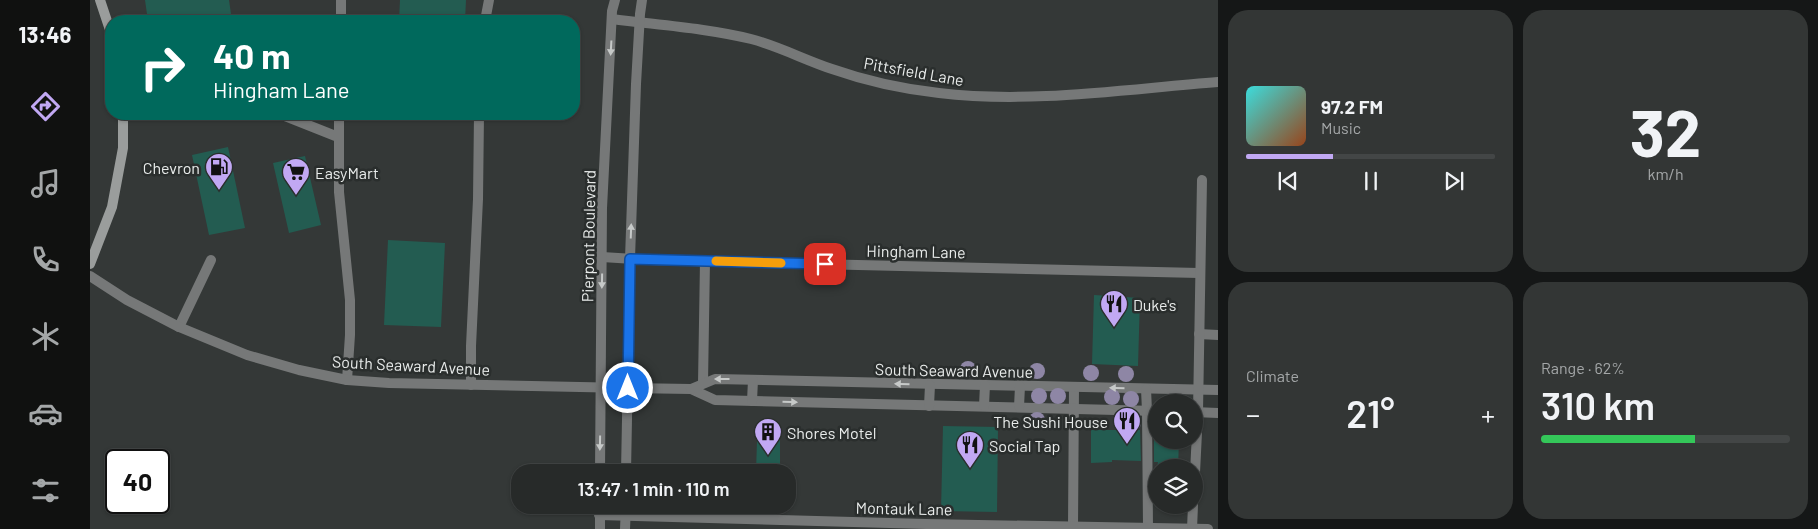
<!DOCTYPE html>
<html lang="en">
<head>
<meta charset="utf-8">
<style>
	body { margin:0; font-family:Barlow,sans-serif; background:#333635; color:#f1f3f6; height:100vh; display:flex; flex-direction:column; font-size:19px; white-space:nowrap }
	* { box-sizing:border-box; margin:0 }
	p { font-size:16px; color:#a4a7a8 }
	.icon { flex:none; width:28px; height:28px; fill:none; stroke:currentColor; stroke-width:2; stroke-linecap:round; stroke-linejoin:round }
	.map { position:relative; flex:1; overflow:hidden }
	.panel { display:flex; flex-direction:column; gap:10px; padding:10px; background:#151717; width:600px }
	.panel>* { flex:none }
	.guide { position:absolute; left:15px; top:15px; width:475px; height:105px; border-radius:20px; box-shadow:0 1px 4px #0004,0 0 0 1px #434646; background:#00695c; color:#fff; overflow:hidden }
	.controls { position:absolute; left:1058px; top:394px; display:grid; gap:10px }
	.controls a { display:grid; place-items:center; width:55px; height:55px; border-radius:50%; background:#272a29; box-shadow:0 1px 4px #0004,0 0 0 1px #434646; font-size:25px }
	.speed { position:absolute; left:15px; top:449px; display:flex; gap:10px; font-size:25px; font-weight:700; text-align:center }
	.speed>* { display:grid; place-content:center; width:65px; height:65px; border-radius:50%; background:#272a29; box-shadow:0 1px 4px #0004,0 0 0 1px #434646; line-height:1 }
	.speed .limit { border:2px solid #111; border-radius:8px; background:#fff; color:#111 }
	.pin { position:absolute; display:grid; place-items:center; width:42px; height:42px; color:#fff; margin:-21px; border-radius:10px; box-shadow:0 2px 8px #0006 }
	.me { position:absolute; width:55px; margin:-28px; rotate:0deg; stroke-linejoin:round; filter:drop-shadow(0 0 4px #0008) }
	.turn { display:flex; align-items:center; gap:18px; height:105px; padding:0 25px; font-size:22px }
	.turn .icon { width:65px; height:65px; stroke-width:2.5 }
	.turn b { display:block; font-size:35px; line-height:42px }
	.big { font-size:38px; font-weight:600; line-height:1.1 }
	.panel .card { flex:1; display:flex; flex-direction:column; justify-content:center; gap:8px; min-width:0; padding:0 18px; border-radius:20px; background:#333635 }
	.panel .dial { align-items:center; gap:0 }
	.dial b { font-size:65px; line-height:1 }
	.song { display:flex; align-items:center; gap:15px }
	.cover { width:60px; height:60px; border-radius:8px; background:linear-gradient(135deg,hsl(180 70% 55%),hsl(20 70% 35%)) }
	.played { height:5px; border-radius:2px; background:linear-gradient(90deg,#c1a8f3 35%,#434646 35%) }
	.keys { display:flex; justify-content:space-around; direction:ltr }
	.heat { display:flex; justify-content:space-between; align-items:center; font-size:28px; direction:ltr }
	.charge { height:8px; border-radius:4px; background:linear-gradient(90deg,#34c759 62%,#434646 0) }
	.panel .tiles { flex:1; display:grid; gap:10px; grid-template-columns:repeat(2,1fr) }
	.trip { position:absolute; left:421px; top:464px; width:285px; height:50px; border-radius:20px; background:#272a29; box-shadow:0 1px 4px #0004,0 0 0 1px #434646; font-weight:600; line-height:50px; text-align:center }
	main { display:flex; flex:1; min-height:0 }
	.tab-bar { display:flex; flex-direction:column; width:90px; justify-content:space-around; align-items:center; background:#101110; color:#a4a7a8 }
	.tab-bar .icon { width:35px; height:35px }
	.tab-bar .on { color:#c1a8f3 }
	.tab-bar b { font-size:22px; color:#f1f3f6 }
	.map>svg:first-child { display:block }
	.building { fill:#235c51 }
	.lines { fill:none; stroke-linecap:round; stroke-linejoin:round }
	.service { stroke:#767878; stroke-width:10 }
	.minor { stroke:#767878; stroke-width:10 }
	.tertiary { stroke:#767878; stroke-width:10 }
	.secondary { stroke:#9a9d9c; stroke-width:10 }
	.tree { fill:#8e86a5 }
	.oneway { fill:#c6c9c8 }
	.route-casing { stroke:#114b97; stroke-width:12 }
	.route { stroke:#1a73e8; stroke-width:9 }
	.slow { stroke:#f59e0b; stroke-width:9 }
	.labels { text-anchor:middle; dominant-baseline:central; stroke-width:5; stroke-linejoin:round; paint-order:stroke }
	.street-label { font-size:16px; fill:#e9eceb; stroke:#2a2e2d }
	.poi-label { font-size:16px; fill:#e9eceb; stroke:#2a2e2d; text-anchor:start }
</style>
</head>
<body>
<main>
<nav class="tab-bar">
<b>13:46</b>
<svg class="icon on" aria-label="directions" viewBox="0 0 24 24"><path d="M12 3l9 9-9 9-9-9zM9 14v-3h6M13 9l2 2-2 2"/></svg>
<svg class="icon" aria-label="music" viewBox="0 0 24 24"><path d="M9 18V5l10-2v13"/><circle cx="6" cy="18" r="3"/><circle cx="16" cy="16" r="3"/></svg>
<svg class="icon" aria-label="phone" viewBox="0 0 24 24"><path d="M5 4h4l2 5-3 2q2 4 5 5l2-3 5 2v4C11 20 4 13 5 4z"/></svg>
<svg class="icon" aria-label="climate" viewBox="0 0 24 24"><path d="M12 3v18M4 7l16 10M4 17L20 7"/></svg>
<svg class="icon" aria-label="car" viewBox="0 0 24 24"><path d="M5 17H2v-5l4-1 3-4h7l3 4 3 1v5h-3M9 17h6M6 11h13"/><circle cx="7" cy="17" r="2"/><circle cx="17" cy="17" r="2"/></svg>
<svg class="icon" aria-label="filters" viewBox="0 0 24 24"><path d="M4 7h16M4 17h16"/><circle cx="9" cy="7" r="2"/><circle cx="15" cy="17" r="2"/></svg>
</nav>
<div class="map">
<svg width="1128" height="529" viewBox="0 0 1128 529">
	<rect width="100%" height="100%" fill="#343837"/>
	<g class="building">
		<polygon points="55,0 139,0 142,21 58,21"/>
		<polygon points="310,0 376,0 375,21 309,21"/>
		<polygon points="138,147 155,228 119,235 102,155"/>
		<polygon points="215,156 231,225 199,233 183,163"/>
		<polygon points="298,240 355,243 351,327 294,325"/>
		<polygon points="1004,295 1050,298 1048,366 1002,364"/>
		<polygon points="853,426 908,427 907,512 851,511"/>
		<polygon points="1001,430 1050,430 1051,461 1022,460 1022,462 1001,463"/>
		<polygon points="667,440 690,440 690,472 666,472"/>
		<polygon points="1064,440 1089,440 1088,468 1067,468 1068,462 1064,462"/>
	</g>
	<g class="lines">
		<g class="service">
			<polyline points="251,21 251,0"/>
			<polyline points="395,21 399,0"/>
			<polyline points="190,114 248,137"/>
			<polyline points="249,114 249,192 260,300 260,335 257,380"/>
			<polyline points="89,327 121,260"/>
			<polyline points="1109,334 1128,335"/>
			<polyline points="613,383 615,261"/>
			<polyline points="381,385 381,346 388,199 389,114"/>
			<polyline points="1057,411 1058,528"/>
			<polyline points="983,527 984,387"/>
		</g>
		<g class="minor">
			<path d="M522,19C568,25 616,28 661,39C688,46 715,60 742,69C776,81 813,89 849,93C941,104 1036,89 1128,82"/>
			<polyline points="512,257 560,260 1109,273"/>
			<polyline points="538,388 601,389 625,400 1066,411"/>
			<polyline points="601,389 625,379 1128,390"/>
			<polyline points="1056,389 1057,411"/>
			<polyline points="662,401 663,380"/>
			<polyline points="839,406 840,385"/>
			<polyline points="894,406 895,385"/>
			<polyline points="929,407 930,386"/>
			<polyline points="1104,412 1128,413"/>
			<polyline points="1104,493 1108,412 1112,180"/>
			<polyline points="509,515 836,524 1118,529"/>
			<polyline points="1102,529 1103,505"/>
		</g>
		<g class="tertiary">
			<polyline points="0,276 37,300 89,327 157,355 209,370 257,380 299,383 538,388"/>
			<polyline points="510,472 512,208 522,11 525,0"/>
			<polyline points="536,472 540,259 546,84 550,14 552,0"/>
			<polyline points="510,505 510,529"/>
			<polyline points="535,529 536,505"/>
		</g>
		<g class="secondary">
			<polyline points="10,0 21,33"/>
			<polyline points="0,264 22,207 33,148 33,114"/>
		</g>
	</g>
	<g class="tree">
		<circle cx="878" cy="369" r="8"/>
		<circle cx="947" cy="371" r="8"/>
		<circle cx="1001" cy="373" r="8"/>
		<circle cx="1036" cy="374" r="8"/>
		<circle cx="949" cy="396" r="8"/>
		<circle cx="968" cy="396" r="8"/>
		<circle cx="1022" cy="397" r="8"/>
		<circle cx="1041" cy="399" r="8"/>
		<circle cx="947" cy="420" r="8"/>
		<circle cx="1043" cy="423" r="8"/>
	</g>
	<defs><path id="oneway-solid" d="M-6-.8H1V-3.2L6.5 0L1 3.2V.8H-6Z" transform="scale(1.25)"/></defs>
	<g class="oneway">
		<use href="#oneway-solid" transform="translate(521 48) rotate(93)"/>
		<use href="#oneway-solid" transform="translate(541 231) rotate(-88)"/>
		<use href="#oneway-solid" transform="translate(512 281) rotate(91)"/>
		<use href="#oneway-solid" transform="translate(632 379) rotate(-180)"/>
		<use href="#oneway-solid" transform="translate(812 384) rotate(-178)"/>
		<use href="#oneway-solid" transform="translate(1027 388) rotate(-179)"/>
		<use href="#oneway-solid" transform="translate(700 402) rotate(2)"/>
		<use href="#oneway-solid" transform="translate(510 443) rotate(91)"/>
	</g>
	<g class="lines">
		<defs>
			<polyline id="route" points="538,388 540,259 735,264"/>
		</defs>
		<use href="#route" class="route-casing"/>
		<use href="#route" class="route"/>
		<polyline class="slow" points="626,261 691,263"/>
	</g>
	<defs>
		<symbol id="fuel-pin" viewBox="-11 -11 22 30"><path d="M0 17L-7.5 6A9.5 9.5 0 1 1 7.5 6Z" fill="#c1a8f3" stroke="#2a2e2d"/><path d="M-5.5-6h7V0h2V4h1.3V-2.5L3-4.5l.8-.8L6-3V5H2.5V1h-1V6h-7ZM-4.2-4.7v3.2H.2V-4.7Z" fill="#111"/></symbol>
		<symbol id="supermarket-pin" viewBox="-11 -11 22 30"><path d="M0 17L-7.5 6A9.5 9.5 0 1 1 7.5 6Z" fill="#c1a8f3" stroke="#2a2e2d"/><path d="M-6-5.5h2.5l.6 2H6L4.5 2H-2.5L-4.4-4H-6ZM-1.5 3.2a1.3 1.3 0 1 0 .1 0ZM3 3.2a1.3 1.3 0 1 0 .1 0Z" fill="#111"/></symbol>
		<symbol id="restaurant-pin" viewBox="-11 -11 22 30"><path d="M0 17L-7.5 6A9.5 9.5 0 1 1 7.5 6Z" fill="#c1a8f3" stroke="#2a2e2d"/><path d="M-5-6h1v4h1v-4h1v4h1v-4h1v5L-1.5 .5V6h-2V.5L-5-1ZM5-6V6H3V1.5H1.5Q1.5-4 5-6Z" fill="#111"/></symbol>
		<symbol id="building-pin" viewBox="-11 -11 22 30"><path d="M0 17L-7.5 6A9.5 9.5 0 1 1 7.5 6Z" fill="#c1a8f3" stroke="#2a2e2d"/><path d="M-4-6H4V6H1V3H-1V6H-4ZM-2.5-4.3h1.7v1.8h-1.7ZM.8-4.3h1.7v1.8H.8ZM-2.5-1h1.7V.8h-1.7ZM.8-1h1.7V.8H.8Z" fill="#111"/></symbol>
	</defs>
	<g fill-rule="evenodd">
		<use href="#fuel-pin" x="113" y="151" width="32" height="43"/>
		<use href="#supermarket-pin" x="190" y="156" width="32" height="43"/>
		<use href="#restaurant-pin" x="1008" y="288" width="32" height="43"/>
		<use href="#restaurant-pin" x="1021" y="405" width="32" height="43"/>
		<use href="#building-pin" x="662" y="416" width="32" height="43"/>
		<use href="#restaurant-pin" x="864" y="429" width="32" height="43"/>
	</g>
	<g class="labels">
		<g class="street-label">
			<text transform="translate(824 71) rotate(10)">Pittsfield Lane</text>
			<text transform="translate(498 236) rotate(-89)">Pierpont Boulevard</text>
			<text transform="translate(826 251) rotate(1)">Hingham Lane</text>
			<text transform="translate(321 365) rotate(3)">South Seaward Avenue</text>
			<text transform="translate(864 370) rotate(1)">South Seaward Avenue</text>
			<text transform="translate(814 508) rotate(1)">Montauk Lane</text>
		</g>
		<g class="poi-label">
			<text x="110" y="167" text-anchor="end">Chevron</text>
			<text x="225" y="172">EasyMart</text>
			<text x="1043" y="304">Duke's</text>
			<text x="1018" y="421" text-anchor="end">The Sushi House</text>
			<text x="697" y="432">Shores Motel</text>
			<text x="899" y="445">Social Tap</text>
		</g>
	</g>
</svg>
<div class="controls">
<a><svg class="icon" aria-label="search" viewBox="0 0 24 24"><circle cx="10" cy="10" r="6"/><path d="M15 15l6 6"/></svg></a>
<a><svg class="icon" aria-label="layers" viewBox="0 0 24 24"><path d="M12 4l9 5-9 5-9-5zM3 14l9 5 9-5"/></svg></a>
</div>
<div class="speed"><div class="limit">40</div></div>
<div class="pin" style="left:735px;top:264px;background:#d93025"><svg class="icon" aria-label="arrive" viewBox="0 0 24 24"><path d="M6 21V4h12l-3 4 3 4H6"/></svg></div>
<svg class="me" style="left:538px;top:388px" viewBox="-20 -20 40 40"><circle r="17" fill="#1a73e8" stroke="#fff" stroke-width="3"/><path d="M0-11L8 9 0 5-8 9z" fill="#fff"/></svg>
<div class="trip">13:47 · 1 min · 110 m</div>
<div class="guide">
<div class="turn"><svg class="icon" aria-label="right" viewBox="0 0 24 24"><path d="M7 20v-9h11M14 6l5 5-5 5"/></svg><div><b>40 m</b>Hingham Lane</div></div>
</div>
</div>
<section class="panel">
<div class="tiles">
<div class="card">
<div class="song"><i class="cover"></i><div><b>97.2 FM</b><p>Music</p></div></div>
<div class="played"></div>
<div class="keys"><svg class="icon" aria-label="previous" viewBox="0 0 24 24"><path d="M18 5L8 12l10 7zM5 5v14"/></svg><svg class="icon" aria-label="pause" viewBox="0 0 24 24"><path d="M8 5v14M16 5v14"/></svg><svg class="icon" aria-label="next" viewBox="0 0 24 24"><path d="M6 5l10 7-10 7zM19 5v14"/></svg></div>
</div>
<div class="card dial"><b>32</b><p>km/h</p></div>
<div class="card"><p>Climate</p>
<div class="heat"><a>−</a><b class="big">21°</b><a>+</a></div>
</div>
<div class="card"><p>Range · 62%</p><b class="big">310 km</b><div class="charge"></div></div>
</div>
</section>
</main>
</body>
</html>
